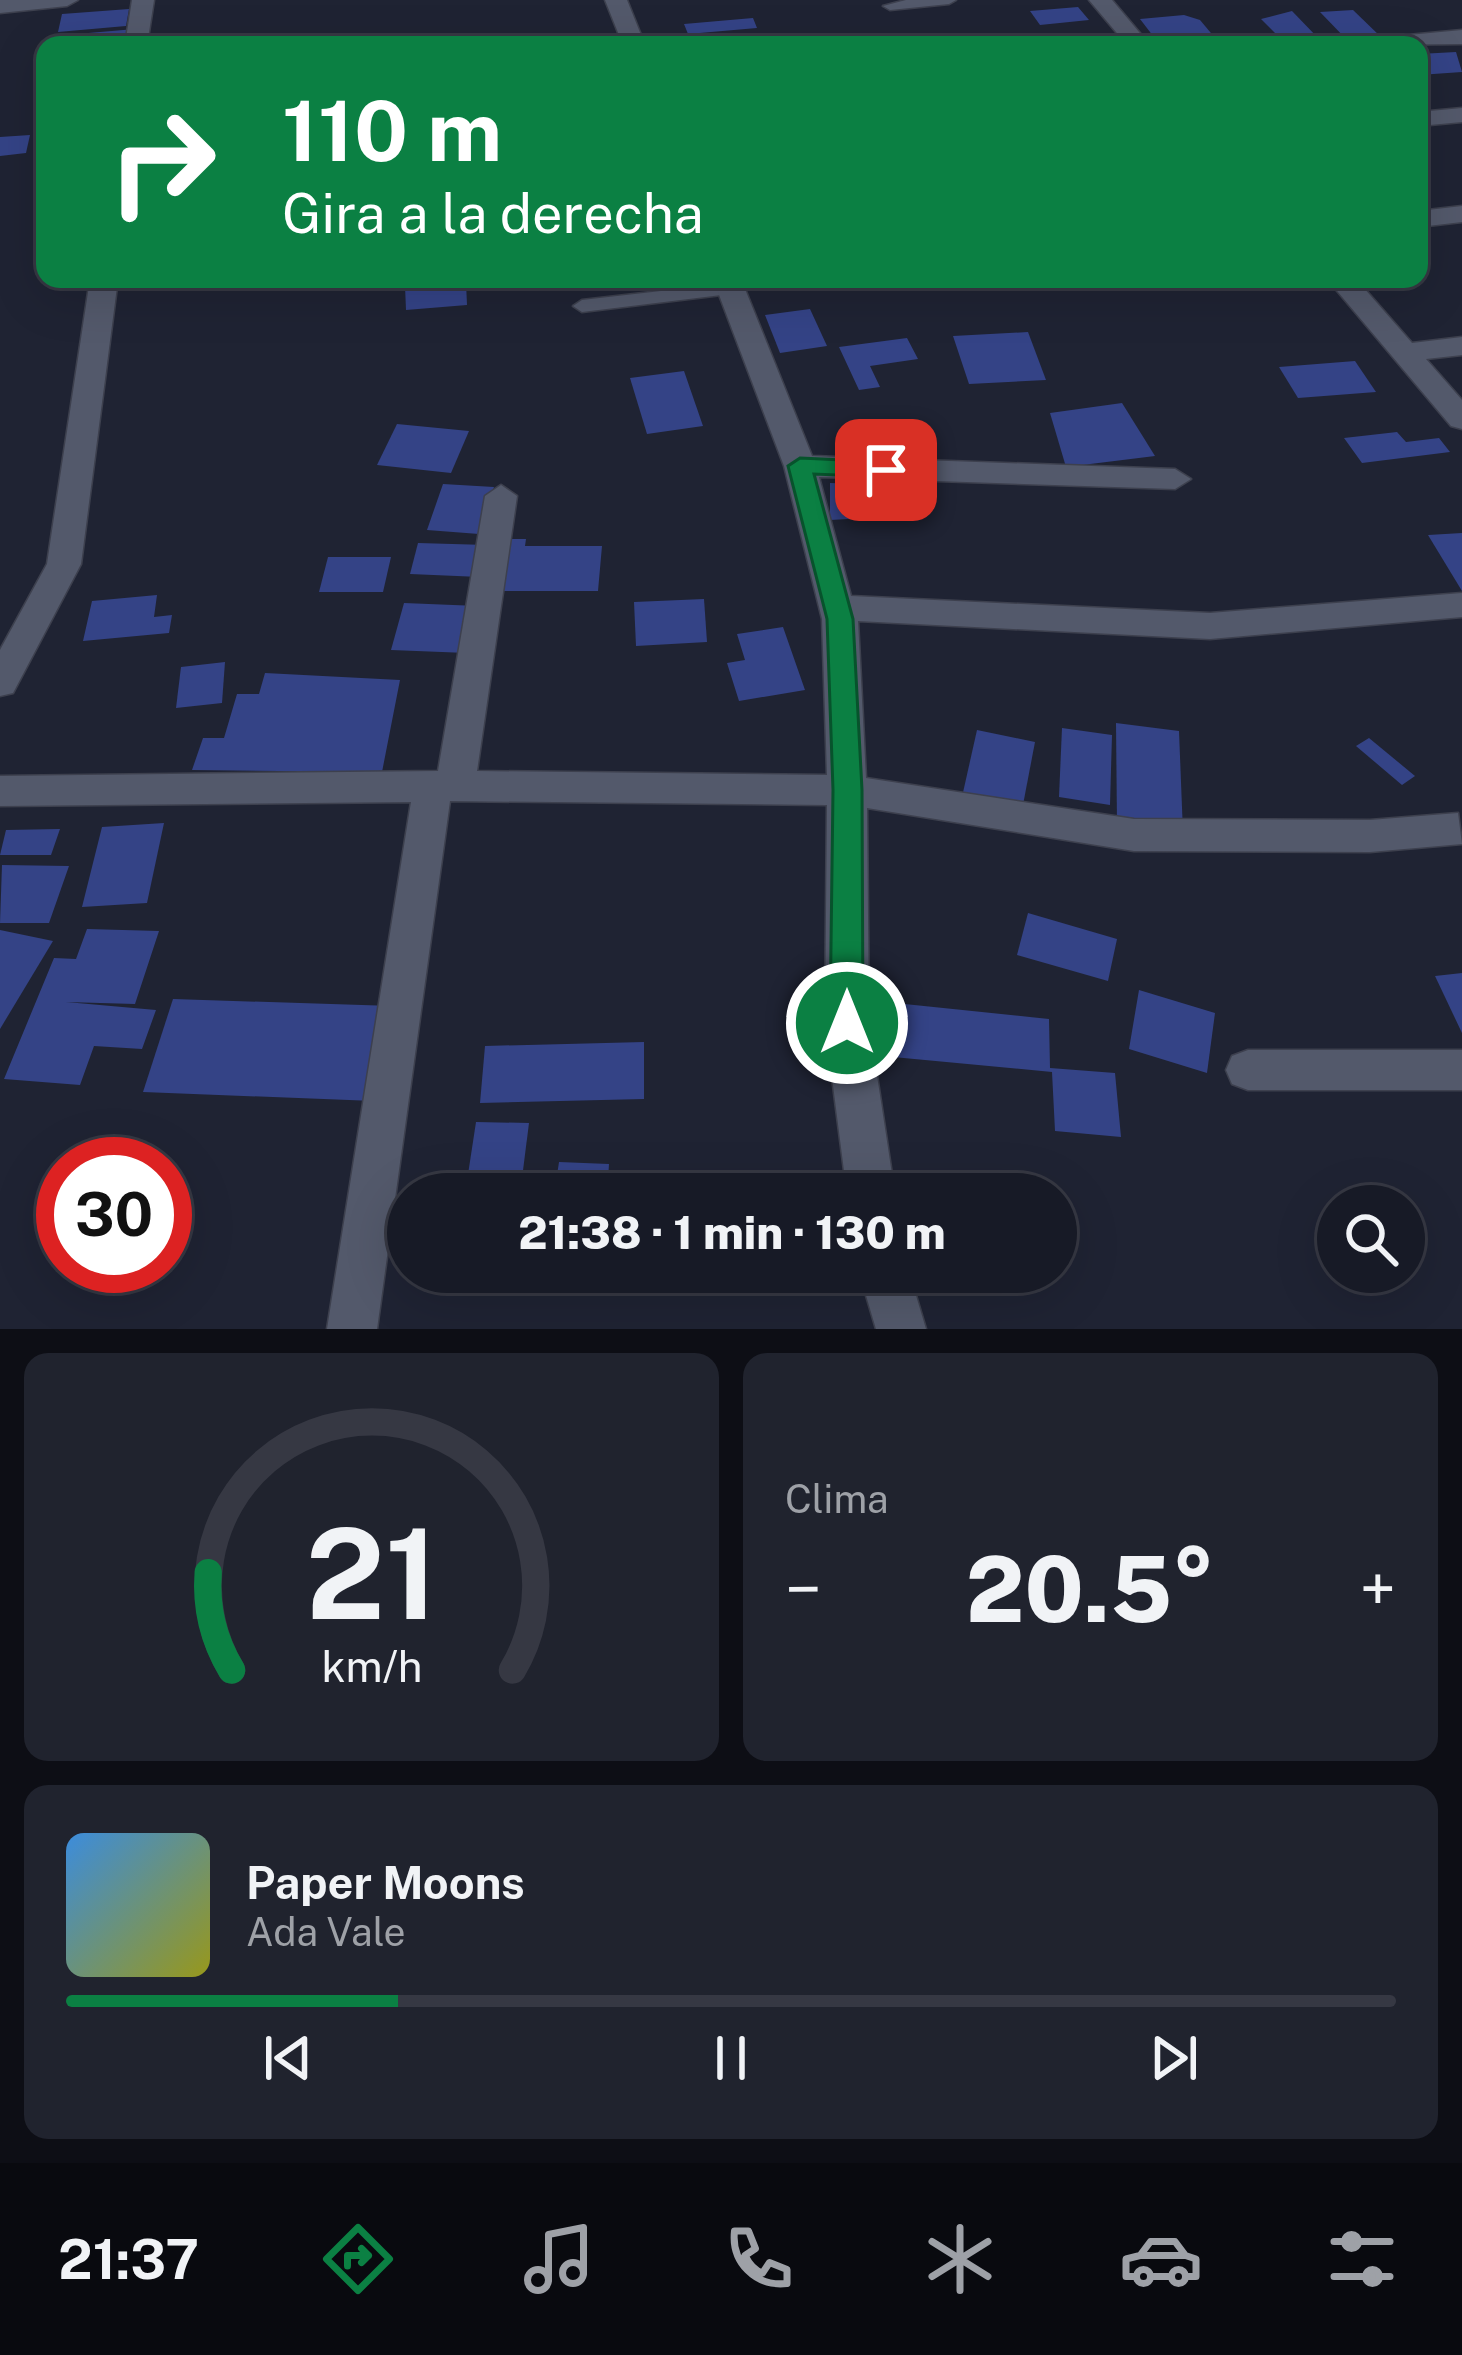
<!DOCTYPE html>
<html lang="es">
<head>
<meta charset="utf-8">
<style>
	body { margin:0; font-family:"Public Sans",sans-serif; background:#20232e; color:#f1f3f6; height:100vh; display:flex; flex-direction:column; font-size:45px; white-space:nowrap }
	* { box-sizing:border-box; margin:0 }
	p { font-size:39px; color:#9ea1a7 }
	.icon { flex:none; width:66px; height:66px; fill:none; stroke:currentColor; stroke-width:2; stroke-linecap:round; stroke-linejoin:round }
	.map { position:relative; height:1329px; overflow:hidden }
	.sheet { display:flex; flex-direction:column; gap:24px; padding:24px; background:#0d0e15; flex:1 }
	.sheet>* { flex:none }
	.guide { position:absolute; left:36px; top:36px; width:1392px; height:252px; border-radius:24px; box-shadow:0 12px 48px #0002,0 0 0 3px #363843; background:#0b8043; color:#fff; overflow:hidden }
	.fabs { position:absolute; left:1317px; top:1185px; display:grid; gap:24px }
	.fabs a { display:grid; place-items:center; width:108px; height:108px; border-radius:50%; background:#171a26; box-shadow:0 12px 48px #0002,0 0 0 3px #363843; font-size:60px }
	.speed { position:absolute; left:36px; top:1137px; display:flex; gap:24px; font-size:60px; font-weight:700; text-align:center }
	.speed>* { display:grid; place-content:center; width:156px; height:156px; border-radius:50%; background:#171a26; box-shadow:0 12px 48px #0002,0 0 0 3px #363843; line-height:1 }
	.speed .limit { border:18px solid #d22; background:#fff; color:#111 }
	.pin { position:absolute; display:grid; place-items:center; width:102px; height:102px; color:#fff; margin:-51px; border-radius:24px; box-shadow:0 6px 18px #0006 }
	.me { position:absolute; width:132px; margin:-66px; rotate:0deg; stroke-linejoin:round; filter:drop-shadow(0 0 9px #0008) }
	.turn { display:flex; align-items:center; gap:42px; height:252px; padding:0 48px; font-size:54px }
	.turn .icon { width:156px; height:156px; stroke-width:2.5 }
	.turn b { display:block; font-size:84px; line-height:102px }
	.big { font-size:90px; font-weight:800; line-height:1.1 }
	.sheet .card { flex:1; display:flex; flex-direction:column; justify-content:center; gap:18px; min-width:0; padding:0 42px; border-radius:24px; background:#20232e }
	.sheet .dial { align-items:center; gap:0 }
	.dial svg { height:312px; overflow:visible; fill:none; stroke:#363843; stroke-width:7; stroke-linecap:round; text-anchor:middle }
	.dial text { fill:#f1f3f6; stroke:none }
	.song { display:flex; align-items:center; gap:36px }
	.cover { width:144px; height:144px; border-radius:18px; background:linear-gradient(135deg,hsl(210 70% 55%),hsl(60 70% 35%)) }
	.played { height:12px; border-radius:6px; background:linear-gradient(90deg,#0b8043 25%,#363843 25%) }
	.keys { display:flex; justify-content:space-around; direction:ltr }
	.heat { display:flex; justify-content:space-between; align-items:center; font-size:66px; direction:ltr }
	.sheet .tiles { flex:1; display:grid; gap:24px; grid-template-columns:1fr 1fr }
	.card:last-child { grid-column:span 2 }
	.trip { position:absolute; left:387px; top:1173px; width:690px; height:120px; border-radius:60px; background:#171a26; box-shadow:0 12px 48px #0002,0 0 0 3px #363843; font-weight:800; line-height:120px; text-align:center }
	.dock { display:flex; height:192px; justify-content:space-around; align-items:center; background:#090a0f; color:#9ea1a7 }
	.dock .icon { width:84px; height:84px }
	.dock .active { color:#0b8043 }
	.dock b { font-size:54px; color:#f1f3f6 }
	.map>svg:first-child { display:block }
	.building { fill:#344386 }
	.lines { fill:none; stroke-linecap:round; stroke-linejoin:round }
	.lane-casing { stroke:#3d404e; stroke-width:3 }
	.street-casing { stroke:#3d404e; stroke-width:3 }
	.secondary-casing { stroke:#3d404e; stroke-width:3 }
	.lane { fill:#53596b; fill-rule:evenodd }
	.street { fill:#53596b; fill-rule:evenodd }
	.secondary { fill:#53596b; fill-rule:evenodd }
	.route { fill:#0b8043; stroke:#07532c; stroke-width:3 }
</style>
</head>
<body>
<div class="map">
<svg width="1462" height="1329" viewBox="0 0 1462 1329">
	<rect width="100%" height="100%" fill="#1f2333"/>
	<g class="building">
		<polygon points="1078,7 1089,20 1040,25 1030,11"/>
		<polygon points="129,9 126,26 58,32 62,14"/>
		<polygon points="1353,10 1383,39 1349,42 1320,12"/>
		<polygon points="1292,11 1320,40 1285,43 1261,19"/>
		<polygon points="1184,15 1200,20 1221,45 1160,45 1140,19"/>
		<polygon points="753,18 757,28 688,34 684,24"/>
		<polygon points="135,29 133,45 63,45 65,35"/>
		<polygon points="1456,52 1462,72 1419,75 1419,54"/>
		<polygon points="30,135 26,153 0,156 0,137"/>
		<polygon points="466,282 467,305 406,310 405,286"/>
		<polygon points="810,309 827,346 780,353 765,315"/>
		<polygon points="1028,332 1046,380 969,384 953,336"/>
		<polygon points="907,338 918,359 870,366 880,387 859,390 839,347"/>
		<polygon points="1355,361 1376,392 1298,398 1279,367"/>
		<polygon points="684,371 703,426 647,434 630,378"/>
		<polygon points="1122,403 1155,456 1066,467 1050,413"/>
		<polygon points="397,424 469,431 451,473 377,465"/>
		<polygon points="1397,432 1406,442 1439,438 1450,452 1362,463 1344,438"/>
		<polygon points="830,483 895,485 902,516 830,520"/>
		<polygon points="443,484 494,487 479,534 427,530"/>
		<polygon points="1462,533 1462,591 1428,535"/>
		<polygon points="505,539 526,539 525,546 602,546 598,591 497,591"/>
		<polygon points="418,543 487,545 480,577 410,574"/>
		<polygon points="328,557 391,557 383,592 319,592"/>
		<polygon points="157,595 154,617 172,615 169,633 83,641 92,601"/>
		<polygon points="704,599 707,642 636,646 634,602"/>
		<polygon points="404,603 478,606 467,653 391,650"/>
		<polygon points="783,627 805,690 739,701 727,663 745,660 737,634"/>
		<polygon points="225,662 222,703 176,708 181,667"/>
		<polygon points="265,673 400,680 382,772 192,770 203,738 224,738 237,694 259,694"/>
		<polygon points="1116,723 1179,731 1183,833 1117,824"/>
		<polygon points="1062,728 1112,735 1110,805 1059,797"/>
		<polygon points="977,730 1035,742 1022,810 962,797"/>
		<polygon points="1369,738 1415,776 1402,785 1356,746"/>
		<polygon points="164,823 147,903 82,907 102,827"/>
		<polygon points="60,829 51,855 0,855 6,830"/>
		<polygon points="2,865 69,866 49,923 0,923"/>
		<polygon points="1028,913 1117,939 1108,981 1017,955"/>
		<polygon points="87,929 159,931 135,1004 66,1002 156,1010 142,1049 94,1046 80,1085 4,1079 54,958 76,959"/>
		<polygon points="0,930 53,941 0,1029"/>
		<polygon points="1462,973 1462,1033 1435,976"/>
		<polygon points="1139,990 1215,1013 1207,1073 1129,1049"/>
		<polygon points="173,999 393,1006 374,1101 143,1092"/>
		<polygon points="895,1003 1049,1019 1050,1068 1115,1073 1121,1137 1055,1131 1052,1072 893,1057"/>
		<polygon points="644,1042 644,1099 480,1103 485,1046"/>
		<polygon points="476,1122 529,1123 520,1194 465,1194"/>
		<polygon points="559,1162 609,1164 607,1194 554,1194"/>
	</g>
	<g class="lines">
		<defs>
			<g id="lane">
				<polygon points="906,0 956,0 949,4 890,10 883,6"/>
				<polygon points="731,283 740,289 738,293 582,312 573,306 582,300"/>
			</g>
			<g id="street">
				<polygon points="132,0 154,0 147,45 125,45"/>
				<polygon points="605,0 627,0 645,45 623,45"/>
				<polygon points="1089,0 1112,0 1150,45 1127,45"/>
				<polygon points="1462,30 1462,44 1365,45 1376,38"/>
				<polygon points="1462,108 1462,122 1419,126 1419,112"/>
				<polygon points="1462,206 1462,222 1419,227 1419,211"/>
				<polygon points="90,279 118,279 81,564 13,693 0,696 0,650 47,564"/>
				<polygon points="713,279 741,279 812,456 1175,469 1191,479 1175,489 819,477 851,596 1210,613 1462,593 1462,617 1210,639 858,621 866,778 1134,819 1370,820 1458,813 1462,844 1370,852 1134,851 867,808 869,1023 895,1194 847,1194 825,1023 827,805 450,801 377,1329 327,1329 411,802 0,806 0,776 438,771 485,496 501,485 517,496 477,771 827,775 822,619 784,466"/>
				<polygon points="1327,279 1356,279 1412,343 1462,337 1462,355 1426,359 1462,400 1462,429 1451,426"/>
				<polygon points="1248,1050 1462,1050 1462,1090 1248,1090 1232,1084 1226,1070 1232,1056"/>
				<polygon points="859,1272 909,1272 926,1329 876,1329"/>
			</g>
			<polygon id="secondary" points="0,0 78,0 67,6 0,13"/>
		</defs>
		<use href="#lane" class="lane-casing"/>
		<use href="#street" class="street-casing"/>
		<use href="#secondary" class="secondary-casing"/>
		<use href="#lane" class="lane"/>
		<use href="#street" class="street"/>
		<use href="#secondary" class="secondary"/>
	</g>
	<polygon class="route" points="800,458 886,462 899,470 886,477 814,474 853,619 862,790 863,1023 858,1033 847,1037 835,1033 830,1023 833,790 827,619 788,466"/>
</svg>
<div class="fabs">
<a><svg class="icon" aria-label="search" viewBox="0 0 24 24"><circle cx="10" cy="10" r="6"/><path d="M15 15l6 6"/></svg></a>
</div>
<div class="speed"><div class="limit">30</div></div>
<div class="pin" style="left:886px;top:470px;background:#d93025"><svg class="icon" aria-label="arrive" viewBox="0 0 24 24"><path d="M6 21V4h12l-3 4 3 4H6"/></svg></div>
<svg class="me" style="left:847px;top:1023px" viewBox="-20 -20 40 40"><circle r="17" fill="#0b8043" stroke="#fff" stroke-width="3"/><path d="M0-11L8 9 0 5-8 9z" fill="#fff"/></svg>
<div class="trip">21:38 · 1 min · 130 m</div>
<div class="guide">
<div class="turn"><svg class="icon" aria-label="right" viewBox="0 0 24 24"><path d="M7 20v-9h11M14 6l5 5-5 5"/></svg><div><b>110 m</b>Gira a la derecha</div></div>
</div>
</div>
<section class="sheet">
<div class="tiles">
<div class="card dial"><svg viewBox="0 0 100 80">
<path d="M14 69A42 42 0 1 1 86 69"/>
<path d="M14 69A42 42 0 0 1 8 44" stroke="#0b8043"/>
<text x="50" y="56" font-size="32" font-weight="700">21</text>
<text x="50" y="72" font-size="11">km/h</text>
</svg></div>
<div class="card"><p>Clima</p>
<div class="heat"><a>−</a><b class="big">20.5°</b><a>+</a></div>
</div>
<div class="card">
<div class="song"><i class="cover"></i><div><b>Paper Moons</b><p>Ada Vale</p></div></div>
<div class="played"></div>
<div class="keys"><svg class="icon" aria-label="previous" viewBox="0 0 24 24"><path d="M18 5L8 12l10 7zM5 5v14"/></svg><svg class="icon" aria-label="pause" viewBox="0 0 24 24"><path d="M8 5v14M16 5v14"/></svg><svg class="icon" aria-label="next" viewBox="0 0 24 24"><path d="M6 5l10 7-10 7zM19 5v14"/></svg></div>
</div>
</div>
</section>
<nav class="dock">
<b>21:37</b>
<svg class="icon active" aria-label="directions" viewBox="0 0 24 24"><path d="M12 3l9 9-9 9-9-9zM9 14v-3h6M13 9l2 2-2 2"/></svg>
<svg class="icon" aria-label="music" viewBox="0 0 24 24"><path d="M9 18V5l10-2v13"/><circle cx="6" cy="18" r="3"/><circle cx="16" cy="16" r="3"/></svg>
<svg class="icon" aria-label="phone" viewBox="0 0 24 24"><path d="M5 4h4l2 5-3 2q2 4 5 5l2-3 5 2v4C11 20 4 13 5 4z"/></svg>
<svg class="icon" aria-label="climate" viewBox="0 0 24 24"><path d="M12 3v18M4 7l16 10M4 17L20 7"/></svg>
<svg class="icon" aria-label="car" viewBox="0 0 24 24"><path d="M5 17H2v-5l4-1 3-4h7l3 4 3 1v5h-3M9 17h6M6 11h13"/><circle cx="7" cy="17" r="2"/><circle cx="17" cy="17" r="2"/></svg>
<svg class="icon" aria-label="filters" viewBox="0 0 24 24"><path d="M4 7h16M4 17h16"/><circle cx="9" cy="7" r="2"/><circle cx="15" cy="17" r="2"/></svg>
</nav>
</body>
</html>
